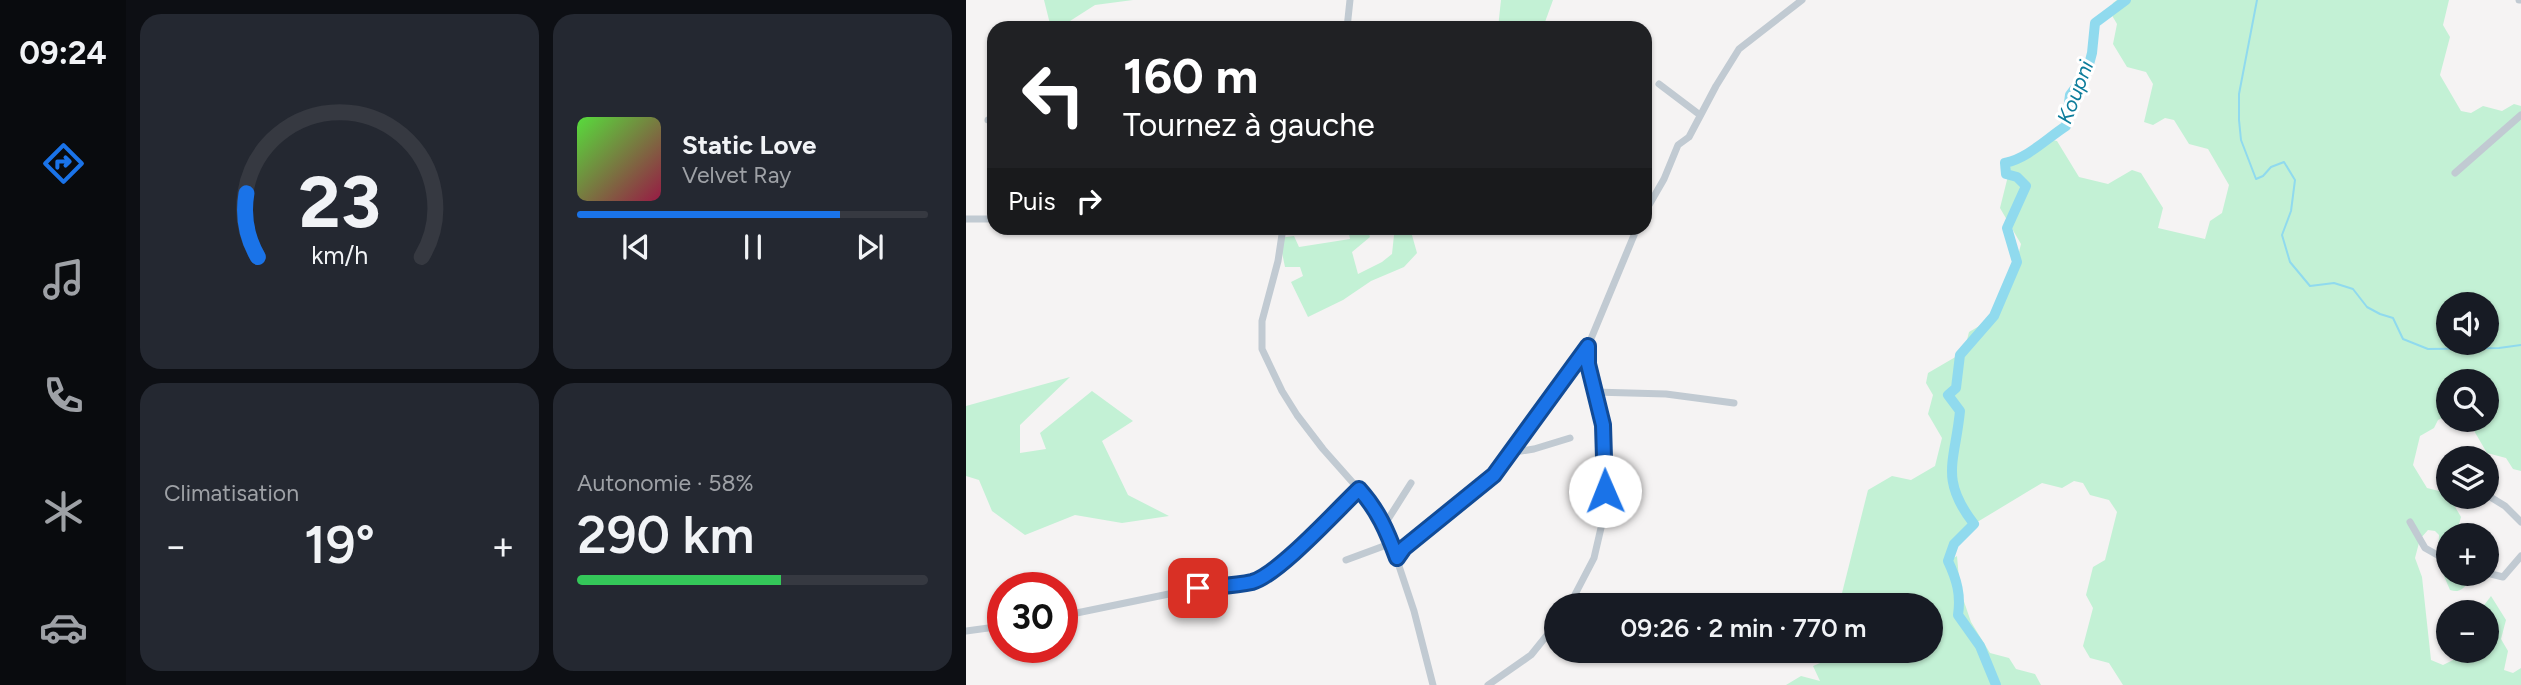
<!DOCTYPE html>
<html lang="fr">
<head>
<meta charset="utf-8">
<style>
	body { margin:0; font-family:Figtree,sans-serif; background:#242831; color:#f1f3f6; height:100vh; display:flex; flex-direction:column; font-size:26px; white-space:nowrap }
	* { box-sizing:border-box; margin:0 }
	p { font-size:23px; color:#9ea1a6 }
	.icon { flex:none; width:38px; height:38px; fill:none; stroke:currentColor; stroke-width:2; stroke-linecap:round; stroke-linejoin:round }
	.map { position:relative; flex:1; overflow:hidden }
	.sheet { display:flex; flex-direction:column; gap:14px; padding:14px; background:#0d0f14; width:840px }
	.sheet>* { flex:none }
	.guide { position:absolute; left:21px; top:21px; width:665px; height:214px; border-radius:21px; box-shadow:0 2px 5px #0004; background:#202124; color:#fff; overflow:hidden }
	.fabs { position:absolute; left:1470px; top:292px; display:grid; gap:14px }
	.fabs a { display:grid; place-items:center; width:63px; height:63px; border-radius:50%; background:#171b24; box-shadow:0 2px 5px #0004; font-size:35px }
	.speed { position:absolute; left:21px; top:572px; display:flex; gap:14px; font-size:35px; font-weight:700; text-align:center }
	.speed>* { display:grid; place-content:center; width:91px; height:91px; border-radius:50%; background:#171b24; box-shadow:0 2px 5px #0004; line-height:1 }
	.speed .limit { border:10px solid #d22; background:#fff; color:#111 }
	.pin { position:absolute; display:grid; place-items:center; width:60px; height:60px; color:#fff; margin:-30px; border-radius:14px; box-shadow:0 4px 10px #0006 }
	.me { position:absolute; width:77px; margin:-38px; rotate:359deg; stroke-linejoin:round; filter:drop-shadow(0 0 5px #0008) }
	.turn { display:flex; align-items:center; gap:24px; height:147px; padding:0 21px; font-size:32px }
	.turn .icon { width:91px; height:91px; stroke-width:2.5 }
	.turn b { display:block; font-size:49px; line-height:60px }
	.then { display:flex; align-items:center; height:66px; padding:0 21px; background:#0003; gap:14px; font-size:26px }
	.big { font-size:52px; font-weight:600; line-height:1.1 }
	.sheet .widget { flex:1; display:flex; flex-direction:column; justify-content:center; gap:10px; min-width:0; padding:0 24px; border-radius:21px; background:#242831 }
	.sheet .dial { align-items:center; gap:0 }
	.dial svg { height:182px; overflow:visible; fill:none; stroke:#363941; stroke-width:7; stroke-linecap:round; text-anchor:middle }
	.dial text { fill:#f1f3f6; stroke:none }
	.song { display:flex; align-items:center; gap:21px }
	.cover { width:84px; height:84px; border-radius:10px; background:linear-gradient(135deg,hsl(110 70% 55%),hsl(340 70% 35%)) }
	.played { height:7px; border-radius:4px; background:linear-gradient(90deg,#1a73e8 75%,#363941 75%) }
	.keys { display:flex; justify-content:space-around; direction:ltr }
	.heat { display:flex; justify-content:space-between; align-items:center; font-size:38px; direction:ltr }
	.charge { height:10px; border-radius:5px; background:linear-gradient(90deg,#34c759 58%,#363941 0) }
	.sheet .tiles { flex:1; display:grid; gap:14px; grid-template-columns:repeat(2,1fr) }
	.trip { position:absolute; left:578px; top:593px; width:399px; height:70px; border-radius:35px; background:#171b24; box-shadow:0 2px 5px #0004; font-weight:600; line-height:70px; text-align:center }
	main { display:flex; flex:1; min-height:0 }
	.menu { display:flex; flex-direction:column; width:126px; justify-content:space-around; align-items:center; background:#090b0e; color:#9ea1a6 }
	.menu .icon { width:49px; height:49px }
	.menu .on { color:#1a73e8 }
	.menu b { font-size:32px; color:#f1f3f6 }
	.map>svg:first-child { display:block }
	.green { fill:#c3f1d5; fill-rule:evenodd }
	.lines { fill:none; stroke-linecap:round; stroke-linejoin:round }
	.stream { stroke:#90daee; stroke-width:2 }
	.river { stroke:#90daee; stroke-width:10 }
	.minor { stroke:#c1cad2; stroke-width:7 }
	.route-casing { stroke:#114b97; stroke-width:18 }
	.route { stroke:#1a73e8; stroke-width:12 }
	.labels { text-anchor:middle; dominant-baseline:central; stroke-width:6; stroke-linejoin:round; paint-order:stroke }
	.water-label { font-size:21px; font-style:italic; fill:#0c7c9b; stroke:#fff }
</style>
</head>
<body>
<main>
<nav class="menu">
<b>09:24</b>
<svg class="icon on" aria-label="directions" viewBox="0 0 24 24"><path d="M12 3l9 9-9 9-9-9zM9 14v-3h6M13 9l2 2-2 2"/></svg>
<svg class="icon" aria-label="music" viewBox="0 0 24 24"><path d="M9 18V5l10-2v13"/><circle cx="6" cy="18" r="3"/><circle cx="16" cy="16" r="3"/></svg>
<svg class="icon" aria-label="phone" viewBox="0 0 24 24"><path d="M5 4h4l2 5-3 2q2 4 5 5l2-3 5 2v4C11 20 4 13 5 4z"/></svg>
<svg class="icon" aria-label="climate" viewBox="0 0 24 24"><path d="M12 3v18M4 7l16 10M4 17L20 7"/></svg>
<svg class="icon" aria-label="car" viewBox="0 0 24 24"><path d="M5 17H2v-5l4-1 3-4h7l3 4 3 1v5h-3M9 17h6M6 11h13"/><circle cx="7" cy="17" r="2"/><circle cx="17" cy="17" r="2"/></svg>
</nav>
<section class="sheet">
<div class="tiles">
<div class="widget dial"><svg viewBox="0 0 100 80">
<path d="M14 69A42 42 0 1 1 86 69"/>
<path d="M14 69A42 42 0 0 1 9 41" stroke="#1a73e8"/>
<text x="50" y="56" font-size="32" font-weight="700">23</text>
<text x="50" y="72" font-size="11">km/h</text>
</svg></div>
<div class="widget">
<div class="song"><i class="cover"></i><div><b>Static Love</b><p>Velvet Ray</p></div></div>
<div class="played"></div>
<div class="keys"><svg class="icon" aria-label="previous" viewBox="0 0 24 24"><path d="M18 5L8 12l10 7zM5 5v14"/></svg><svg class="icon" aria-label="pause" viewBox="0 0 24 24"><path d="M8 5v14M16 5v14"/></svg><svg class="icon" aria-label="next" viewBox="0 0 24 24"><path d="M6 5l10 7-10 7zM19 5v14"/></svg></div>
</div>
<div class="widget"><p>Climatisation</p>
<div class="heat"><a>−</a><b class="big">19°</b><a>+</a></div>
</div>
<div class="widget"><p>Autonomie · 58%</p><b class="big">290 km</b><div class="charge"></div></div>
</div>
</section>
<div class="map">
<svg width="1555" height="685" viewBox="0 0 1555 685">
	<rect width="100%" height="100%" fill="#f5f3f3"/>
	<g class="green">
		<polygon points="78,0 167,0 129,5 93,28 85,28"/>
		<polygon points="535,0 587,0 579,22 574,28 532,28"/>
		<path d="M1151,0H1483L1477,25L1484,37L1474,75L1495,111L1505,113L1517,106L1536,111L1548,104L1555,106V471L1547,469L1540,458L1521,453L1507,429L1501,427L1500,420H1521V382H1482V415L1472,420L1468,428L1454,436L1447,465L1461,488L1481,493L1495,517L1490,535L1482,536V574H1513C1499,581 1499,595 1484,590L1472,562L1473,535L1469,531L1462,530L1454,539L1449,558L1456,577L1465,660L1477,665L1489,659L1490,651H1521V612H1513L1525,596L1540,620L1535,639L1542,651L1538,670L1547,673L1555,668V685H1157L1143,663L1124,658L1117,646L1127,608L1120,595L1127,567L1139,560L1151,512L1143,500L1124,495L1117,483L1108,481L1096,488L1076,483L993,533L986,559L991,556L994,590L1005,622L1024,653L1043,658L1050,669L1069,674L1075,685H820L835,676L854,681L847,666L859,661L862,651H964V606L873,605L902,490L926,476L945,480L969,466L976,438L962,414L967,395L960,383L962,373L998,352L1003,332L1027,318L1031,299L1043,292L1055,244L1034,208L1046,160L1082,139L1091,141L1113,177L1142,184L1166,170L1175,173L1197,208L1192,228L1239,239L1244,221L1256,213L1263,185L1242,149L1223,144L1208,120L1199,118L1187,125L1178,122L1187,84L1180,72L1161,67L1147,44L1151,24L1144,12L1147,3ZM1482,304H1521V343H1482Z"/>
		<polygon points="382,228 401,228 404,237 386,252 392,274 416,262 426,254 428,235 425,228 444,228 451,253 438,267 405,281 377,300 342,317 325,282 337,276 334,267 319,267 313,238 328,236 333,247 384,239"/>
		<polygon points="104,377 54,425 54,453 80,449 74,433 126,391 167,421 136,441 162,495 203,516 156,523 109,515 59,535 26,511 13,480 0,476 0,406"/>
	</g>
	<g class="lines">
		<polyline class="stream" points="1291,0 1273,94 1273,120 1275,140 1290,179 1297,176 1305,167 1318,162 1329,180 1325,211 1316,235 1324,262 1344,286 1368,283 1387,289 1401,307 1414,314 1427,318 1437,339 1462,349 1533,348 1555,345"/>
		<path class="river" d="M1030,685L1014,646L992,615C995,595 991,580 982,561L988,544L1008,524C973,479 989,462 994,411L982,395L990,388L994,355L1028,316L1051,262L1041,228L1060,186L1051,177L1040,174L1039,163C1062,158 1080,139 1100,126L1104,95L1121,72L1126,53L1129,23L1160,0"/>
		<g class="minor">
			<polyline points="1553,0 1555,0"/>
			<polyline points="381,28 384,0"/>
			<polyline points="693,84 734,115"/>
			<polyline points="22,120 28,121"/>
			<polyline points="1489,173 1555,115"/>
			<polyline points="679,212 698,179 712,145 723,137 750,86 773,49 836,0"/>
			<polyline points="0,219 28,219"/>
			<polyline points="245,228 317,230"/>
			<polyline points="317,228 312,261 296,321 296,349 316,391 331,415 357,449 404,502 419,524 448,611 467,685"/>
			<polyline points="628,392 700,394 768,403"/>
			<polyline points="543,453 568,449 604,438"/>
			<polyline points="1521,495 1539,506 1555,522"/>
			<polyline points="1444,522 1459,548 1482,561"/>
			<polyline points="419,524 445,483"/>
			<polyline points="431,558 438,548 528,475 621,347"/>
			<polyline points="380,560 426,543"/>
			<polyline points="1521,573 1537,577 1555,556"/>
			<polyline points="603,606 628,558 638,515 637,425 622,364 622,346 671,228"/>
			<polyline points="96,616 232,588 285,582 295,578 317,562 393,489"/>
			<polyline points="0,631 37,626"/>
			<polyline points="522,685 565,655 590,624"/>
		</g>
	</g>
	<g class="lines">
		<defs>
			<path id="route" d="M232,588C250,586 269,586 286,582C312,575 371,510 393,489C412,510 421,531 431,558L438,548L528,475L622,346V364L637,425L639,491"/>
		</defs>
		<use href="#route" class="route-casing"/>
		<use href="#route" class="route"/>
	</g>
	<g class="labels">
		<g class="water-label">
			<text transform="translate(1109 92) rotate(-69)">Koupni</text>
		</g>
	</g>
</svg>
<div class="fabs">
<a><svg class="icon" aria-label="sound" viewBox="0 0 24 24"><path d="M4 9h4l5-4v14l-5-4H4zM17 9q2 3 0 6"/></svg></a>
<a><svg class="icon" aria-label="search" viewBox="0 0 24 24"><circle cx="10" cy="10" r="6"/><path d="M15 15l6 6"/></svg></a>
<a><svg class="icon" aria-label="layers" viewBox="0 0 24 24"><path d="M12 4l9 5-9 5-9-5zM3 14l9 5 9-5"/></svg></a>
<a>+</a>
<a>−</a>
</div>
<div class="speed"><div class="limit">30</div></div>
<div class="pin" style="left:232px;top:588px;background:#d93025"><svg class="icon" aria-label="arrive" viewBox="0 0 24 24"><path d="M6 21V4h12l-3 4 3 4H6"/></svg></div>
<svg class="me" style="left:639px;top:491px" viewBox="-20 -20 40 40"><circle r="19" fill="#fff"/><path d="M0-13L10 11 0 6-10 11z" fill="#1a73e8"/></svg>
<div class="trip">09:26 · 2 min · 770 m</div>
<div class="guide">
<div class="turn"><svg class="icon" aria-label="left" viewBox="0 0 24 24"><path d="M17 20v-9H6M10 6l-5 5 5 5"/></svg><div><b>160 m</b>Tournez à gauche</div></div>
<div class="then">Puis<svg class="icon" aria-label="right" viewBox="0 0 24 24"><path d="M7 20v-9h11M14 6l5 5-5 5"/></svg></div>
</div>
</div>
</main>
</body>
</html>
